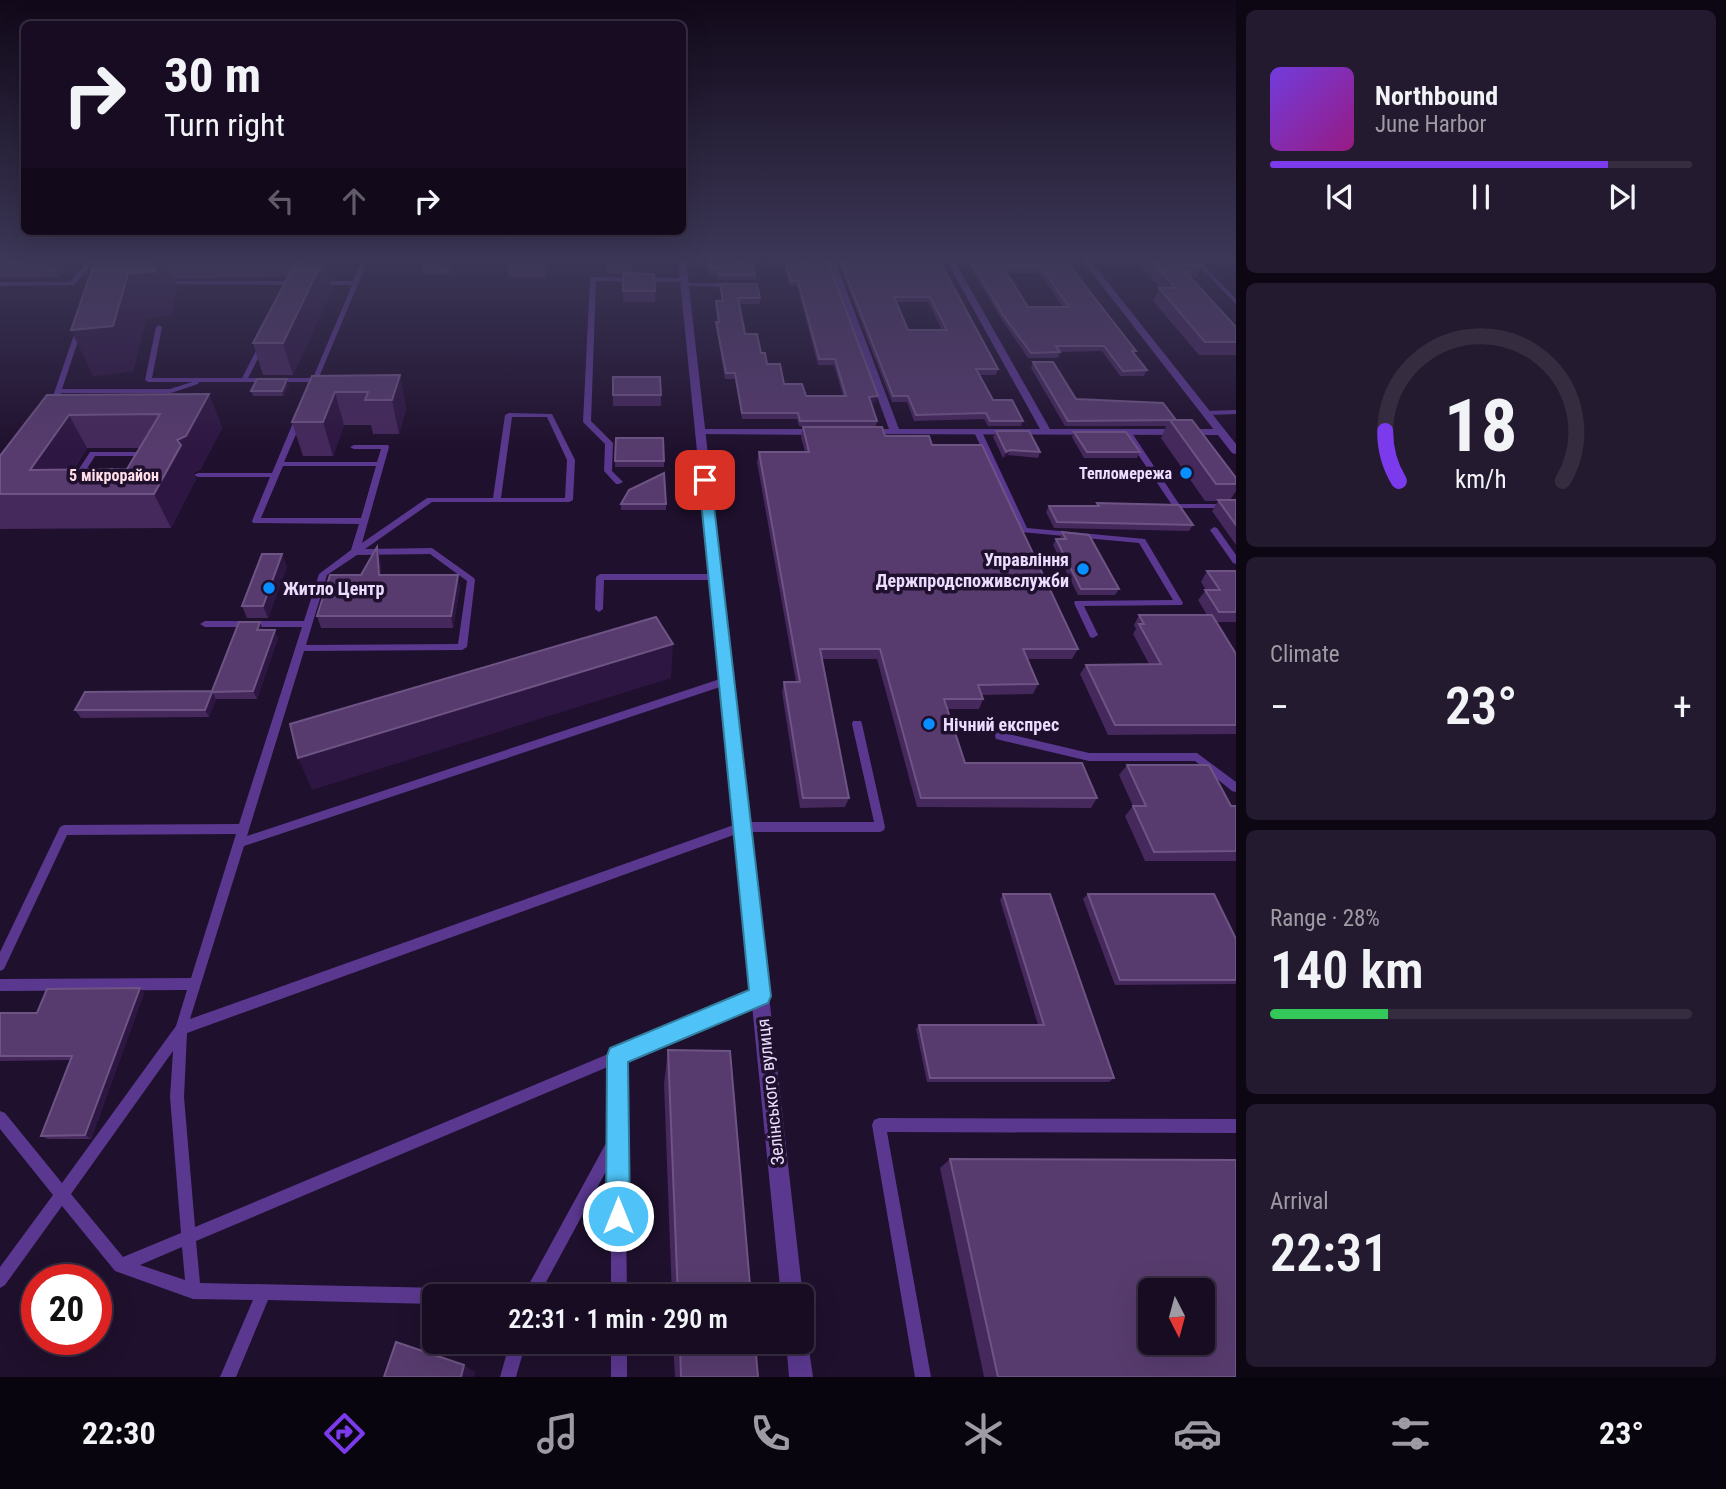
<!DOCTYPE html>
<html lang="en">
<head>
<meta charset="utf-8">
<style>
	body { margin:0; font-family:"Roboto Condensed",sans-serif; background:#241a2f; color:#f1f3f6; height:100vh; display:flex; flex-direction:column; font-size:26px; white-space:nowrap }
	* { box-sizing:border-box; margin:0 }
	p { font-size:23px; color:#9e9ba5 }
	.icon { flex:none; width:38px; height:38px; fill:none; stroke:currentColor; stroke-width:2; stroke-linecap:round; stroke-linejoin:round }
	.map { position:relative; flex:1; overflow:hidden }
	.panel { display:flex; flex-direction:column; gap:10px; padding:10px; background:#0d0713; width:490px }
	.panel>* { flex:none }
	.top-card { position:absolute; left:21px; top:21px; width:665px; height:214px; border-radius:10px; box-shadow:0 7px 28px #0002,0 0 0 2px #362c40; background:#170c22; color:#f1f3f6; overflow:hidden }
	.needle { width:46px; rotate:174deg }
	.tools { position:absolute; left:1138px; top:1278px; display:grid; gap:14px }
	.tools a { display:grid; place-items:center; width:77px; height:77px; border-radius:10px; background:#170c22; box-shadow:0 7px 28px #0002,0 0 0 2px #362c40; font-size:35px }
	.speed { position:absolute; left:21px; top:1264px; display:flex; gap:14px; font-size:35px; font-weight:700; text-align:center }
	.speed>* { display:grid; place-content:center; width:91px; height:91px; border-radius:50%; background:#170c22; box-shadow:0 7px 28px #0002,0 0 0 2px #362c40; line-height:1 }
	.speed .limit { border:10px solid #d22; background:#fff; color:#111 }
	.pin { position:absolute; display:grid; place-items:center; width:60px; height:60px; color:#fff; margin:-30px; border-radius:14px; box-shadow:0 4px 10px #0006 }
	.me { position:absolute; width:77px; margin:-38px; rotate:0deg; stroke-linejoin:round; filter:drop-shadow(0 0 5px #0008) }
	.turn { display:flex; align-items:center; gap:24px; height:147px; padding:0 28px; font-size:32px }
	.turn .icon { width:91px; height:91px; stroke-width:2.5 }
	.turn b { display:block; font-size:49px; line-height:60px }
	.lanes { display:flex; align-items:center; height:66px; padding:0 28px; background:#0003; justify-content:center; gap:35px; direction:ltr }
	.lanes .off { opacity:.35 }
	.big { font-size:52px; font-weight:600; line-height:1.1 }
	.panel .widget { flex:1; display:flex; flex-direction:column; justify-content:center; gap:10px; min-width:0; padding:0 24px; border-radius:10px; background:#241a2f }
	.panel .dial { align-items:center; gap:0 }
	.dial svg { height:182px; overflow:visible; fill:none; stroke:#362c40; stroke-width:7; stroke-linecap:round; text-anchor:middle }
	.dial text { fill:#f1f3f6; stroke:none }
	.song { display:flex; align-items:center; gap:21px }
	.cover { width:84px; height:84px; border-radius:10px; background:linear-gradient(135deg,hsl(260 70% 55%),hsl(310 70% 35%)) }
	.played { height:7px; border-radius:4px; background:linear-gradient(90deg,#7c3aed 80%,#362c40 80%) }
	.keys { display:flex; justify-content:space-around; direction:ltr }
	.heat { display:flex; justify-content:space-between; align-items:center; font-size:38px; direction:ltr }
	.charge { height:10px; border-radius:5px; background:linear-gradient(90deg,#34c759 28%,#362c40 0) }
	.trip { position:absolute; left:422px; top:1284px; width:392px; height:70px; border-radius:10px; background:#170c22; box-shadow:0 7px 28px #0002,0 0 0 2px #362c40; font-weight:600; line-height:70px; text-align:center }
	.menu { display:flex; height:112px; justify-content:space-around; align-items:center; background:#09050e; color:#9e9ba5 }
	.menu .icon { width:49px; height:49px }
	.menu .on { color:#7c3aed }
	.menu b { font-size:32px; color:#f1f3f6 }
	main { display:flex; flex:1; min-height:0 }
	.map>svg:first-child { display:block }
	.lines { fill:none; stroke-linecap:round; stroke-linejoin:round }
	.service { fill:#5a388f; fill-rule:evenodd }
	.minor { fill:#5a388f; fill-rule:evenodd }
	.tertiary { fill:#5a388f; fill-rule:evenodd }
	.wall { fill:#45285c; fill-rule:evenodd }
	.shaded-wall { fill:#2e1642 }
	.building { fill:#573b6e; stroke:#6e5484; stroke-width:2; fill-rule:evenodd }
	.route { fill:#4fc3f7; stroke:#337fa1; stroke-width:2 }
	.poi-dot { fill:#088fff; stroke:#1f102d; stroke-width:2.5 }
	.labels { text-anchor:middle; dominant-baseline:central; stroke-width:7; stroke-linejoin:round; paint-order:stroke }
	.far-poi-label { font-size:16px; font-weight:bold; fill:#ecdcff; stroke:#1f102d; text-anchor:end }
	.far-neighbourhood-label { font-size:16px; font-weight:bold; fill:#ffdee7; stroke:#1f102d }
	.poi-label { font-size:18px; font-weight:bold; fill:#ecdcff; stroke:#1f102d; text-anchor:start }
	.street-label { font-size:18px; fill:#ecdcff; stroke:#1f102d }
</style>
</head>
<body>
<main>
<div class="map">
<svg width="1236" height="1377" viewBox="0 0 1236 1377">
	<rect width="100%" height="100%" fill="#1f102d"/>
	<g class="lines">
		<g class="service">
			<polygon points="89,260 95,260 74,285 0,286 0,282 70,282"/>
			<polygon points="362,260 368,260 314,389 309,388 311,382 199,382 198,384 171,393 61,393 55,406 50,405 77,326 80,324 83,326 62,389 170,389 192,382 148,382 145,380 156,327 159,325 162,327 152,378 242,378 260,343 263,341 266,343 248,378 313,378 352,285 318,285 315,283 318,281 353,281"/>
			<polygon points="1193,260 1199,260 1236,299 1236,304"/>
			<polygon points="593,277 684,278 687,280 684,282 596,281 591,421 613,443 612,471 623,482 619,484 616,484 604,471 605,444 583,422 590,279"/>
			<polygon points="164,281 295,281 298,283 295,285 162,284 161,283"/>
			<polygon points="684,283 731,283 734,285 731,287 682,286 681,285"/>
			<polygon points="1236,410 1236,414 1206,415 1202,413 1206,411"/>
			<path d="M509,413L552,414L575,460L573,500L569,502H432L365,549L432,548L474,578L475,580L467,647L462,650L304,651L247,836L723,678H729L731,681L729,684L244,846L190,1019L742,822H874L852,724L853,721H861L862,724L885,827L884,830L880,832H742L187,1033L184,1097L195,1227L756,992L760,990L764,992L766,996L764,1000L624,1060L627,1297H611V1162L538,1297H522L611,1134L610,1066L196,1241L200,1283L491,1289L496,1292L499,1297H434V1304L268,1300L236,1377H220L253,1300L193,1299L115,1271L62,1206L5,1285L0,1288V1267L53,1195L0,1129V1111L5,1113L62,1183L176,1026L187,990L0,991V979L191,978L236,834L67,835L4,969L0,971V952L60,827L64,825L239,824L302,627H205L200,624L205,621H304L319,574L351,550L359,524L253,523L252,521L270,477H198L194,475L198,473H272L295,418L299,416L303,418L284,462H377L381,449H354L350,447L354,445H388L389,447L362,543L427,498H493L505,415ZM512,417H547L567,460L565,498H501ZM283,466H376L361,518H261ZM430,554L467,581L458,644L306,645L327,575L357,555ZM173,1051L170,1097L181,1233L123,1257L71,1194ZM182,1247L185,1280L140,1265Z"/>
			<polygon points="975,430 978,430 982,432 1027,528 1145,539 1183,603 1182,605 1084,606 1098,635 1093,638 1090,637 1074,603 1075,601 1173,600 1139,543 1021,532 974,432"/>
			<polygon points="1124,430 1130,430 1179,504 1236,504 1236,508 1174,508 1123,432"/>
			<path d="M90,452H161L165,454L140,499H62L61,497ZM95,456H156L134,495H70Z"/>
			<polygon points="1214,527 1217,528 1236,555 1236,564 1233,563 1210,530"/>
			<polygon points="600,574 715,574 719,577 715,580 604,580 603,609 599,612 595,609 596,577"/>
			<polygon points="1000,732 1089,753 1197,753 1236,782 1236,792 1232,791 1195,761 1089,761 996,739 995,736 996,733"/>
			<polygon points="879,1118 1236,1119 1236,1133 887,1132 931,1377 915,1377 872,1125 874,1120"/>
			<polygon points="510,1342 526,1342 516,1377 500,1377"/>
			<rect x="611" y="1342" width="16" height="35"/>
		</g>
		<g class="minor">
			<polygon points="827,260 835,260 899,429 1040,429 946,260 954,260 1050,429 1221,429 1226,432 1221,435 861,434 860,432 865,429 889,429"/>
			<polygon points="700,429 821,429 826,432 821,435 696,434 695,432"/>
		</g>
		<g class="tertiary">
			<polygon points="678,260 686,260 803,1297 802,1301 802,1297 781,1297"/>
			<polygon points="1082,260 1090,260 1236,444 1236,454 1232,453"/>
			<polygon points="802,1332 805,1334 808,1342 813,1377 789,1377 786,1342 802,1342"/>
		</g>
	</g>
	<g class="wall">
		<polygon points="0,260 75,260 59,277 0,278"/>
		<polygon points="97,260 325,260 332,290 293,375 263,375 253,343 287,277 174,279 177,288 171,315 146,318 133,371 93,376"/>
		<polygon points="421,260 453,260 449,274 424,274"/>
		<polygon points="547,260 545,278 509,278 507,262"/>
		<polygon points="606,260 632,260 632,273 655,291 655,302 623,302 623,274 607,274"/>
		<polygon points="707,260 742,260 743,264 755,275 755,280 718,280 718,275 709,275"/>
		<polygon points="798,260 827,260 876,402 871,403 877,421 876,426 799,426 797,419 742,419 735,379 725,379 716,327 716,322 718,322 715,307 716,301 722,301 720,289 720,284 760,298 760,304 739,304 745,334 761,353 767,364 784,384 806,396 843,396 834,365 818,365 797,286 790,286 785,269 786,263 799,263"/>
		<path d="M837,260H939L998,369L996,375H979L993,400L1023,421L1021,426H988L984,419L914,421L907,402H892ZM897,302H928L942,330H908Z"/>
		<path d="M966,260H1065L1136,351L1134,354L1147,370L1144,376H1120L1102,351L1060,352L1058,358H1028L1002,320ZM1007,273H1039L1063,307H1028Z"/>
		<polygon points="1135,260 1199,260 1203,265 1197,277 1190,277 1236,327 1236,355 1199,355 1153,301 1160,288"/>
		<polygon points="1033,362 1076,399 1176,420 1236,478 1236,491 1230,500 1236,500 1236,545 1212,511 1218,501 1205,501 1161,438 1166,426 1065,426 1031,368"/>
		<polygon points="400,375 406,409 399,434 373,434 371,425 344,425 333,456 303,456 292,422 312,376"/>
		<polygon points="613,377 661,395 661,406 613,406"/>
		<polygon points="289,385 283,396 253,396 251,391"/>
		<path d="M209,394L222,428L200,470L193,473L196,479L171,528L0,529V456L47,395ZM87,448H140L127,469L73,470Z"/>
		<polygon points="803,427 885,436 932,445 1078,649 1072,659 1028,659 1038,684 1033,694 982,695 983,699 979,709 947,709 965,763 1097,798 1091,808 917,807 877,659 822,659 849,798 845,807 800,808 782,692 784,682 796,682 757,462 759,452 805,452 801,437"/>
		<polygon points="996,431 1040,452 1038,458 1008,455 1003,458 993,437"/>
		<polygon points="1074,432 1140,452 1137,458 1084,458 1072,437"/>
		<polygon points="616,438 664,461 664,467 615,467"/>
		<polygon points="1097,503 1193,525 1189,531 1054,528 1046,512 1049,506 1096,506"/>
		<rect x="621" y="504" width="45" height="6"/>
		<polygon points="1062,532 1119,589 1115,595 1078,595 1053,545 1056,539 1060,539"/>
		<polygon points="380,558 381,575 460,587 453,628 321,628 317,616"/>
		<polygon points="287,566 268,618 247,618 242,606"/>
		<polygon points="1207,571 1236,571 1236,622 1216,622 1236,654 1236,734 1108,735 1080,674 1086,665 1149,664 1133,634 1136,629 1134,625 1139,615 1207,615 1198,600 1206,590 1201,582"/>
		<polygon points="260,622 263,630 278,638 257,699 216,699 209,717 81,718 75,710 212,691"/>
		<polygon points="1127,765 1231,806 1236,806 1236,861 1145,861 1125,816 1133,806 1119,775"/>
		<polygon points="1003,894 1114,1078 1109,1082 927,1082 916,1029 919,1025 1038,1025 1000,900"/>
		<polygon points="1088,894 1236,939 1236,984 1115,985 1083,899"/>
		<polygon points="144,993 91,1139 48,1139 41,1136 70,1060 0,1061 0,1013 37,1013"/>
		<polygon points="668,1050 751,1297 672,1297 664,1084"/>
		<polygon points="950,1159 1236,1377 984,1377 940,1168"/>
		<polygon points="673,1342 755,1342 758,1377 675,1377"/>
	</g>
	<g class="shaded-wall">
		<polygon points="51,260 75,260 59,277"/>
		<polygon points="157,260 166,260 177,288 171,315 146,318 133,371 93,376 71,330 128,274"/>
		<polygon points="323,260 325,260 332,290 293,375 283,343"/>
		<polygon points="447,260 453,260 449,274"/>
		<polygon points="544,260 547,260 545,278 544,262"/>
		<polygon points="400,375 406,409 399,434 392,400"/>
		<polygon points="287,379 289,385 283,396 282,391"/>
		<polygon points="335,392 344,425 333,456 323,422"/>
		<polygon points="209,394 222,428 200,470 193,473 196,479 171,528 154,494 177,440"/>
		<polygon points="878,396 876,402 868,403 869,397"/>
		<polygon points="69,415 87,448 56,494 30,470"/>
		<polygon points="1010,450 1008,455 1003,458 1006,452"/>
		<polygon points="377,547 380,558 382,587 379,575"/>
		<polygon points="282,554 287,566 268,618 263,606"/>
		<polygon points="458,575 460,587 453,628 451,616"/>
		<polygon points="260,622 263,630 260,638 257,630"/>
		<polygon points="275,630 278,638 257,699 253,691"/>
		<polygon points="673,644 671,678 312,790 298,758"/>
		<polygon points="212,692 216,699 209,717 205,710"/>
		<polygon points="140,988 144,993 91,1139 85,1135"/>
		<polygon points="464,1365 475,1372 474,1377 461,1377"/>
	</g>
	<g class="building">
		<polygon points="157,260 154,271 128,274 113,326 71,330 95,261"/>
		<polygon points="297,260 323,260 283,343 253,343"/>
		<polygon points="508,260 544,260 544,262 507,262"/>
		<polygon points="708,260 742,260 743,264 753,264 755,275 719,275 718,269 709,269"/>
		<polygon points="800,260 827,260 878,396 869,397 877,421 800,421 798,413 742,413 735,373 726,373 716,322 719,322 716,301 723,301 720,284 757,284 760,298 738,298 745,334 757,334 761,353 765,353 767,364 780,364 784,384 802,384 806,396 846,396 835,359 819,359 798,281 790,281 786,263 801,263"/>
		<path d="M840,260H939L998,369H976L993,400H1012L1023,421H990L986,413L916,415L908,396H893ZM894,297H930L947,330H908Z"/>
		<path d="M970,260H1065L1136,351H1132L1147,370L1123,371L1104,346H1056L1060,352L1031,353L1003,315ZM1003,267H1041L1069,307H1028Z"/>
		<polygon points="1151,260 1199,260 1203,265 1179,265 1236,327 1236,342 1205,342 1159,288 1176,288"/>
		<polygon points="623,273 654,274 655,291 623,291"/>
		<polygon points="1033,362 1053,362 1076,399 1163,403 1176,420 1068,421"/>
		<polygon points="400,375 392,400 365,400 368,392 335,392 323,422 292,422 312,376"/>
		<polygon points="613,377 660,377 661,395 613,395"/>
		<polygon points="257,379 287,379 282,391 251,391"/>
		<path d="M209,394L186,436L177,440L181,445L154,494H0V456L47,395ZM160,414L127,469L30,470L69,415Z"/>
		<polygon points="1170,420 1192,420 1236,478 1236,484 1216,484"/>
		<polygon points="803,427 882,427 885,436 929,436 932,445 982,445 1078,649 1023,649 1038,684 978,685 983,699 944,699 965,763 1082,763 1097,798 921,798 880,649 820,649 849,798 803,798 784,682 800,682 759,452 809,452"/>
		<polygon points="996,431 1029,431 1040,452 1010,450 1006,452"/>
		<polygon points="1074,432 1126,432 1140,452 1087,452"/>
		<polygon points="616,438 663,438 664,461 615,461"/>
		<polygon points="664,473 666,504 621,504 629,490"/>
		<polygon points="1218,500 1236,500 1236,525"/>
		<polygon points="1097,503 1179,505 1193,525 1057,522 1049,506 1099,506"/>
		<polygon points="1062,532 1089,535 1119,589 1081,589 1056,539 1066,539"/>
		<polygon points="377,547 379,575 458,575 451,616 317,616 330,575 361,575"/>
		<polygon points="262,554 282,554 263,606 242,606"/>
		<polygon points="1207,571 1236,571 1236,612 1219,612 1205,590 1220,590"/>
		<polygon points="1139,615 1212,615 1236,654 1236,725 1115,725 1086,665 1161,664 1139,624 1144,624"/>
		<polygon points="656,617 673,644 298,758 290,724"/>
		<polygon points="239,622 260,622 257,630 275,630 253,691 212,692 205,710 75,710 85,692 212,691"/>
		<polygon points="1127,765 1209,765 1231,806 1236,806 1236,851 1154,852 1133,806 1146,806"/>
		<polygon points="1003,894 1050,894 1114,1078 930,1078 919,1025 1044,1025"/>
		<polygon points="1088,894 1214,894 1236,939 1236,980 1120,980"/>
		<polygon points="140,988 85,1135 41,1136 72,1056 0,1056 0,1013 37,1013 47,989"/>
		<polygon points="668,1050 730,1051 751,1297 678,1297"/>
		<path d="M950,1159L1236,1160V1377H998ZM1150,1290H1202V1342H1150Z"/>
		<polygon points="396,1342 464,1365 461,1377 384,1377"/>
		<polygon points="680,1342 755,1342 758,1377 681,1377"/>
	</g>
	<linearGradient id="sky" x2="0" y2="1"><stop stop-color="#110919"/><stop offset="0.57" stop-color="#3c3757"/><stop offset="1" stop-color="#3c3757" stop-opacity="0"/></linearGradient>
	<rect width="1236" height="453" fill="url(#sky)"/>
	<polygon class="route" points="705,477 711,480 771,996 768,1003 628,1062 630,1216 627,1224 618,1228 610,1224 606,1216 607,1056 610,1048 749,990 699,480"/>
	<g class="poi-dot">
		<circle cx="1186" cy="473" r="7"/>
		<circle cx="1083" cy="569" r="7"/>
		<circle cx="269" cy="588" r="7"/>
		<circle cx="929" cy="724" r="7"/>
	</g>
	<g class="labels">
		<g class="far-poi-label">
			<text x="1172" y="473">Тепломережа</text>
		</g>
		<g class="far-neighbourhood-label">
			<text x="114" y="475">5 мікрорайон</text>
		</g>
		<g class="poi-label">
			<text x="1069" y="559" text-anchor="end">Управління<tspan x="1069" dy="21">Держпродспоживслужби</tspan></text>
			<text x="283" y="588">Житло Центр</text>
			<text x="943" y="724">Нічний експрес</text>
		</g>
		<g class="street-label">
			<text transform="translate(770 1092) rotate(-96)">Зелінського вулиця</text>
		</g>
	</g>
</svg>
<div class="tools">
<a><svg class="needle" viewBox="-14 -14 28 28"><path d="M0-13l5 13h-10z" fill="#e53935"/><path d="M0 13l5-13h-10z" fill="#9e9ba5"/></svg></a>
</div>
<div class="speed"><div class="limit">20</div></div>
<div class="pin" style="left:705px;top:480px;background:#d93025"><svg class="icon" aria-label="arrive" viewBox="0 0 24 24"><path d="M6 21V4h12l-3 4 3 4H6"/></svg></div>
<svg class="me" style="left:618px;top:1216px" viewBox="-20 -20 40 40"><circle r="17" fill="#4fc3f7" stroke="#fff" stroke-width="3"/><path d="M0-11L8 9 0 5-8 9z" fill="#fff"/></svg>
<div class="trip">22:31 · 1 min · 290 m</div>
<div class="top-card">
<div class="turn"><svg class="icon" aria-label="right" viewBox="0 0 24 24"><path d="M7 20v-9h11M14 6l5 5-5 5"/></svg><div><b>30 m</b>Turn right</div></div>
<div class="lanes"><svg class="icon off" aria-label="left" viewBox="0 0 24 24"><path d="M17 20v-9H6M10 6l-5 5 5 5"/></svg><svg class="icon off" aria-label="ahead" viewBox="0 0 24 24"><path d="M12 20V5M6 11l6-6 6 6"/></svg><svg class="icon" aria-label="right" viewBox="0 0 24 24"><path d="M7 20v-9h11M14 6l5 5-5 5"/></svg></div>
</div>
</div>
<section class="panel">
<div class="widget">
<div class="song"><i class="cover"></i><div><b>Northbound</b><p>June Harbor</p></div></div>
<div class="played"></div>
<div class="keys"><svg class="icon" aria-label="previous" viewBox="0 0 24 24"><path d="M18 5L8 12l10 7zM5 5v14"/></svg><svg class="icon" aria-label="pause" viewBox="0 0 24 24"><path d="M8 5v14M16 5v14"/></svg><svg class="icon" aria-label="next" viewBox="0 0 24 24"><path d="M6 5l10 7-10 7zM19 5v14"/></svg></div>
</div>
<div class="widget dial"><svg viewBox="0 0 100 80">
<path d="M14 69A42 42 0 1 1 86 69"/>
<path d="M14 69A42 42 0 0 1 8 47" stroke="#7c3aed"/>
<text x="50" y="56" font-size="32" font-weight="700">18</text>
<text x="50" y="72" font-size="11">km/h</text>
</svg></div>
<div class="widget"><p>Climate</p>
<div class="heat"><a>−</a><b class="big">23°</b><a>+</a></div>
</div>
<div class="widget"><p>Range · 28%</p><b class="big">140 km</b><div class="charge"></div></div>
<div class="widget"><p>Arrival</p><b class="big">22:31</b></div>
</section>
</main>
<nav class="menu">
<b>22:30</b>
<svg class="icon on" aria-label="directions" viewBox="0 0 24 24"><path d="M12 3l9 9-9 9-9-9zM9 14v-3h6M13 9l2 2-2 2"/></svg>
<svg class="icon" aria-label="music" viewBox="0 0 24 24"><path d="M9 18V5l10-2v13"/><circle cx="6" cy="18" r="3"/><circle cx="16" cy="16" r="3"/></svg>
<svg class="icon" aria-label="phone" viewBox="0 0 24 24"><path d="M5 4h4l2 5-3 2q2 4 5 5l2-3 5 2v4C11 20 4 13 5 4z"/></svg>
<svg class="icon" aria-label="climate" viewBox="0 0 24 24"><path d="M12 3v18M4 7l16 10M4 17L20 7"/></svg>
<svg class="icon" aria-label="car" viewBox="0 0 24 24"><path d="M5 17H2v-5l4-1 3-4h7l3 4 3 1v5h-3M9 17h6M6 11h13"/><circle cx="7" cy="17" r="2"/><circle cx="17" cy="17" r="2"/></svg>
<svg class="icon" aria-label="filters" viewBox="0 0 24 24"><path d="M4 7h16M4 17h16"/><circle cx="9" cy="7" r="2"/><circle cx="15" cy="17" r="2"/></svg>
<b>23°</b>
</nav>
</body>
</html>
